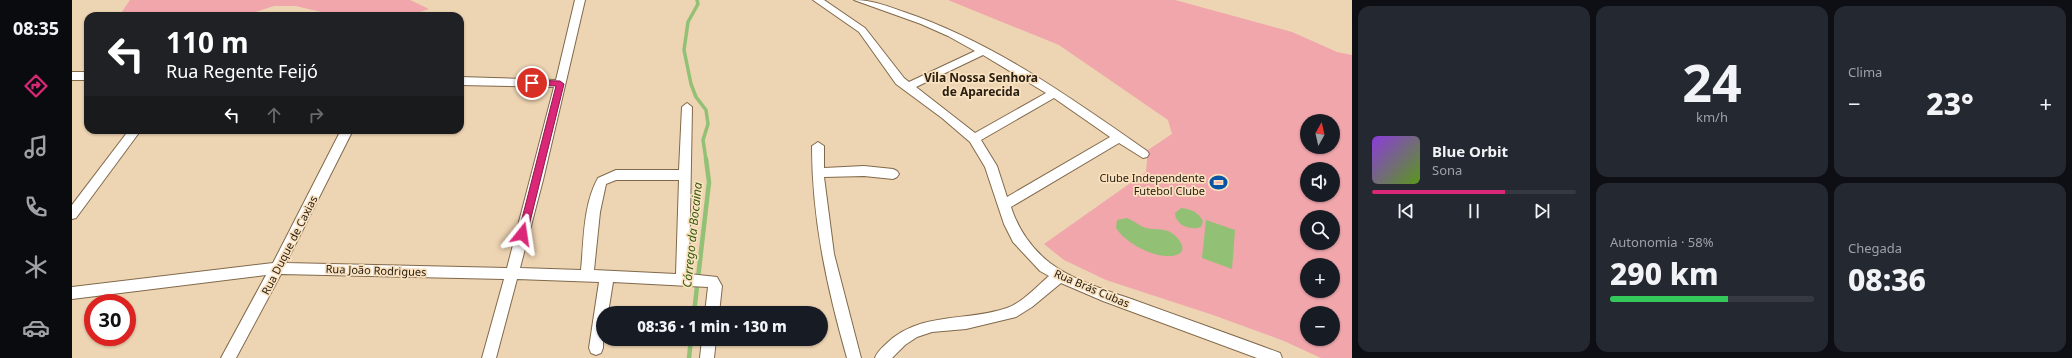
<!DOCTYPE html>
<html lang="pt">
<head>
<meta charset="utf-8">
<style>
	body { margin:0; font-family:"Noto Sans",sans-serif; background:#242831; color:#f1f3f6; height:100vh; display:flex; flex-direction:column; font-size:15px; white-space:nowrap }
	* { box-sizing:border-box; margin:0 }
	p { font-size:13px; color:#9ea1a6 }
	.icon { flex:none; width:22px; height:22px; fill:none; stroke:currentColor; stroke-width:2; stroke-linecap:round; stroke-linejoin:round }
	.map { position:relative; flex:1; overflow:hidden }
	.panel { display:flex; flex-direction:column; gap:6px; padding:6px; background:#0d0f14; width:720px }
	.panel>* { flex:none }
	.guide { position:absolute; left:12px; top:12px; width:380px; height:122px; border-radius:12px; box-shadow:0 1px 3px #0004; background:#202124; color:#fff; overflow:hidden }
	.needle { width:26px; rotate:8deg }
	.fabs { position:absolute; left:1228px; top:114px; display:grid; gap:8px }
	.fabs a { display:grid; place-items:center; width:40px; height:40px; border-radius:50%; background:#171b24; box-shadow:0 1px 3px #0004; font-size:20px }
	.speed { position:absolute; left:12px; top:294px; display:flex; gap:8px; font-size:20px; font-weight:700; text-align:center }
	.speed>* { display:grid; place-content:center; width:52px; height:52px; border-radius:50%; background:#171b24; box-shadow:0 1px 3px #0004; line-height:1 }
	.speed .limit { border:6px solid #d22; background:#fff; color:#111 }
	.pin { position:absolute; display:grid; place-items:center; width:34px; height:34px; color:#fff; margin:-17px; border:2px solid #fff; border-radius:50%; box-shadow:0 1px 4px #0007 }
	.me { position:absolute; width:44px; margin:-22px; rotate:15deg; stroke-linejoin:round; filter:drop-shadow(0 0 3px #0008) }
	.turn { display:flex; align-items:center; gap:14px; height:84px; padding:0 16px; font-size:18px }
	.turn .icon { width:52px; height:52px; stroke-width:2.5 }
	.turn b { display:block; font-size:28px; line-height:34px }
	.lanes { display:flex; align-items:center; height:38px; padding:0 16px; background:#0003; justify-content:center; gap:20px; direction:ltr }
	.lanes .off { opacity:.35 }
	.big { font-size:30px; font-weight:800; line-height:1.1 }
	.panel .widget { flex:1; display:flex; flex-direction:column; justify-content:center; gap:6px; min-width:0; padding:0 14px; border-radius:12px; background:#242831 }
	.panel .dial { align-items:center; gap:0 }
	.dial b { font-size:52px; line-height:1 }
	.song { display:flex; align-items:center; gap:12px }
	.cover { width:48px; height:48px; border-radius:6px; background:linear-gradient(135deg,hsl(270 70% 55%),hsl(90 70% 35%)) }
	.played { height:4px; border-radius:2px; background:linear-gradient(90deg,#db2777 65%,#363941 65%) }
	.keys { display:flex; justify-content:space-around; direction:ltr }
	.heat { display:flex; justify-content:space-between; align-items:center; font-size:22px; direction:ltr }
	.charge { height:6px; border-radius:3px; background:linear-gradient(90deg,#34c759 58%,#363941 0) }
	.panel .tiles { flex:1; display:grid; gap:6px; grid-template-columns:repeat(3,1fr) }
	.widget:first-child { grid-row:span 2 }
	.trip { position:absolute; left:524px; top:306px; width:232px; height:40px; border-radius:20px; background:#171b24; box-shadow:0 1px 3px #0004; font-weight:800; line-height:40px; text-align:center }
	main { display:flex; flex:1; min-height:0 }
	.menu { display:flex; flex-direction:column; width:72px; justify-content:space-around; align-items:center; background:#090b0e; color:#9ea1a6 }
	.menu .icon { width:28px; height:28px }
	.menu .selected { color:#db2777 }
	.menu b { font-size:18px; color:#f1f3f6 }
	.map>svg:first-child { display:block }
	.green { fill:#f0a6ab; fill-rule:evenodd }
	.water { fill:#92c176 }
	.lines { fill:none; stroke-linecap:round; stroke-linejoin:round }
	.stream-far1 { stroke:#92c176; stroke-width:3.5 }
	.stream { stroke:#92c176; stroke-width:4.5 }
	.minor-casing { stroke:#80694b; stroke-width:2 }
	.minor { fill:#fff; fill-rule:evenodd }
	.route { fill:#db2777; stroke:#8e194d }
	.labels { text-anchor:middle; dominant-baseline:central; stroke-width:3.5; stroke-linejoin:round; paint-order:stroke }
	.poi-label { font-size:11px; fill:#292013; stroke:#fae1bf; text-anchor:end }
	.street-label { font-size:11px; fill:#292013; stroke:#fae1bf }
	.neighbourhood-label { font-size:12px; font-weight:bold; fill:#292013; stroke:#fae1bf }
	.water-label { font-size:12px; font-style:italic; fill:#315b0d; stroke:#fae1bf }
</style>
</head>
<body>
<main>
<nav class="menu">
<b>08:35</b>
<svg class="icon selected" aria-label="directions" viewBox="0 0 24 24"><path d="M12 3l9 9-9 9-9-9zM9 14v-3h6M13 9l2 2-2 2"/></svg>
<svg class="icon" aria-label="music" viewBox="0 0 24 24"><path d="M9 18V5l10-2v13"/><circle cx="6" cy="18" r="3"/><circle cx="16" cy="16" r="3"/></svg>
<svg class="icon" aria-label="phone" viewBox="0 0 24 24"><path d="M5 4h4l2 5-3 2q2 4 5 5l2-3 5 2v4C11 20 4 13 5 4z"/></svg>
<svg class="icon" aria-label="climate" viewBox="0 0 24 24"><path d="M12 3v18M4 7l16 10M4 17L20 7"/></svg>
<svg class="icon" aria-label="car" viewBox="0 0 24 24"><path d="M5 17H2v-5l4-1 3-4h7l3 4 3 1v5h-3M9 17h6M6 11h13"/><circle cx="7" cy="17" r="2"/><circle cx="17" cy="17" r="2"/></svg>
</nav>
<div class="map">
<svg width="1280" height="358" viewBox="0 0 1280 358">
	<rect width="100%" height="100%" fill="#edd4b2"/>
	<g class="green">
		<polygon points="58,0 338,0 357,9 336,16 250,16 249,12 224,6 202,6 171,16 47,16"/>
		<path d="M876,0H1103L1220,32L1265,52L1280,55V358H1249L1212,341L1141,315L1034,280L992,260L972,244L1074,172L1076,150L1100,134L1096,120L987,45ZM1235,121H1261V147H1235ZM1235,169H1261V195H1235ZM1235,217H1261V243H1235ZM1235,265H1261V291H1235ZM1235,313H1261V339H1235Z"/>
	</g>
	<g class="water">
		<path d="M1109,208C1119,209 1126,212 1131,221L1129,227C1119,231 1103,225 1103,213Z"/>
		<path d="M1055,218C1061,220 1067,226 1074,228C1082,230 1090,228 1098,232C1106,236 1118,251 1104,255C1086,261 1053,243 1044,228L1045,220Z"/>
		<polygon points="1134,220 1163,230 1160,269 1130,258"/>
	</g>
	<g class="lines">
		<polyline class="stream-far1" points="625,0 626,4 616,22 612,50 619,84 624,97 634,110 636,124 631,140 634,160"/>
		<g class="stream">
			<polyline points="622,313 637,182 634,159"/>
			<polyline points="617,358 619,339"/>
		</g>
		<defs>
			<g id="minor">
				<path d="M503,0H513L471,180L448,268L509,270C512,240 511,205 526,178L544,170H607L610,107L615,103L620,107L617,274L645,277L650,286L647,313H633L636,287L541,282L536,313H531V348L529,353L524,355L519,353L517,348L527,282L445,279L424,358H410L432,279L209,274L164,358H149L194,275L0,299V287L201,263L269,130H281L214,263L435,268L482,87L388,85V77L484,80ZM544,180H607L604,274L522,270L528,212L534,184Z"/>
				<path d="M741,0H752L793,28L832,78L837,82L903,51L876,36L849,24L782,0C800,0 815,6 832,12C921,42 999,98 1075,151L1077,154L1075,157L1071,158L1047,143L939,207C946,229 960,249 978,263C1000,280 1036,291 1062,300C1111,318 1160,335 1208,353L1210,358H1185L1031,301L989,283L960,307L944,317L894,329L860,332L845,337L833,345L820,358H803C805,352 810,348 814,344C848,311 894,322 935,308C951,302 964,287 977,276L968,271L941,242L932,224L913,167L898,142L870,118L824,84L787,32ZM911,55L974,93L903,133L844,87ZM982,98L1038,137L935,197L925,166L909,140Z"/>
				<rect x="0" y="72" width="16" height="8"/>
				<polygon points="57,130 69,130 4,218 0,219 0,205"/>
				<path d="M746,142L752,146V168L792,166L821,169L825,171L827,174L825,177L821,179L792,176L752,177L762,254L789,358H775C755,288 740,219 740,146Z"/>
				<polygon points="630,339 644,339 642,358 628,358"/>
			</g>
		</defs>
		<use href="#minor" class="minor-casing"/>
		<use href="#minor" class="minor"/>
	</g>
	<polygon class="route" points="460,80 488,81 492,84 455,234 450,238 446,234 484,86 457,85 457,81"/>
	<defs>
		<symbol id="stadium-bare" viewBox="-9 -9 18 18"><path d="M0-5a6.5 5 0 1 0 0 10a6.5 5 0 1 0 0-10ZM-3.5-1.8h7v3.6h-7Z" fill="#0755a4" stroke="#fae1bf" stroke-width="2.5" paint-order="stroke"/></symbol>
	</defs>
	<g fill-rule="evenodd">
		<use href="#stadium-bare" x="1134" y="170" width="25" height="25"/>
	</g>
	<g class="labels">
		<g class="poi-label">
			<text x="1133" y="177">Clube Independente<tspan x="1133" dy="13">Futebol Clube</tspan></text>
		</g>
		<g class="street-label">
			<text transform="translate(217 245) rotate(-63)">Rua Duque de Caxias</text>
			<text transform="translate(304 270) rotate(2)">Rua João Rodrigues</text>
			<text transform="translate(1020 288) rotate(23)">Rua Brás Cubas</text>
		</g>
		<g class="neighbourhood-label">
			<text x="909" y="77">Vila Nossa Senhora<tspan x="909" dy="14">de Aparecida</tspan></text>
		</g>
		<g class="water-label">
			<text transform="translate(620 235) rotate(-84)">Córrego da Bocaina</text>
		</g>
	</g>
</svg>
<div class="fabs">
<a><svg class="needle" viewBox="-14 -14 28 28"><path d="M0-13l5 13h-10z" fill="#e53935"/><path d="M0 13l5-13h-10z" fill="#9ea1a6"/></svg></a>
<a><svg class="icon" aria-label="sound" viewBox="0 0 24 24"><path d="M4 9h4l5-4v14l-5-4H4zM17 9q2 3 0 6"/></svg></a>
<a><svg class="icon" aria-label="search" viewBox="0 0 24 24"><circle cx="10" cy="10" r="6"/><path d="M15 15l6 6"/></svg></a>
<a>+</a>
<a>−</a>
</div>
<div class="speed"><div class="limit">30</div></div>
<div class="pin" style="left:460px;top:83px;background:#d93025"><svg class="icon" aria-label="arrive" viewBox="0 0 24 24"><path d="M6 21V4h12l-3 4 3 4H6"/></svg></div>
<svg class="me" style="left:450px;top:234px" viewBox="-20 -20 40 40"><path d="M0-17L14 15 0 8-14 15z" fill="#db2777" stroke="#fff" stroke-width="4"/></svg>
<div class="trip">08:36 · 1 min · 130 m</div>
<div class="guide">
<div class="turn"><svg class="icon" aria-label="left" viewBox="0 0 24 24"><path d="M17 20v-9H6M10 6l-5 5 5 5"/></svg><div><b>110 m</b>Rua Regente Feijó</div></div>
<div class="lanes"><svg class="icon" aria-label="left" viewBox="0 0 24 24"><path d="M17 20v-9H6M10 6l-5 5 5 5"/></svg><svg class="icon off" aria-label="ahead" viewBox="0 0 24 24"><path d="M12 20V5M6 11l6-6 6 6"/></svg><svg class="icon off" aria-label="right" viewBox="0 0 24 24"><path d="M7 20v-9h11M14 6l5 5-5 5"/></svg></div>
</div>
</div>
<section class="panel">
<div class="tiles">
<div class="widget">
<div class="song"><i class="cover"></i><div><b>Blue Orbit</b><p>Sona</p></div></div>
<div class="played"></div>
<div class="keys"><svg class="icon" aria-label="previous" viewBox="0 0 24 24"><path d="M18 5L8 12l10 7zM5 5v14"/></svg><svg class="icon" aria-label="pause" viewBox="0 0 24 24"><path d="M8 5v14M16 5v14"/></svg><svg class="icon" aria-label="next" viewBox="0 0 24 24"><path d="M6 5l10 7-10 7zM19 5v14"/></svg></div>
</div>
<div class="widget dial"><b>24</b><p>km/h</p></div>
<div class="widget"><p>Clima</p>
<div class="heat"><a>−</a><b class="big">23°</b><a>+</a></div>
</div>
<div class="widget"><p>Autonomia · 58%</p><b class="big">290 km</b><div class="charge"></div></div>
<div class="widget"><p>Chegada</p><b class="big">08:36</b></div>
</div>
</section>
</main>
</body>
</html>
